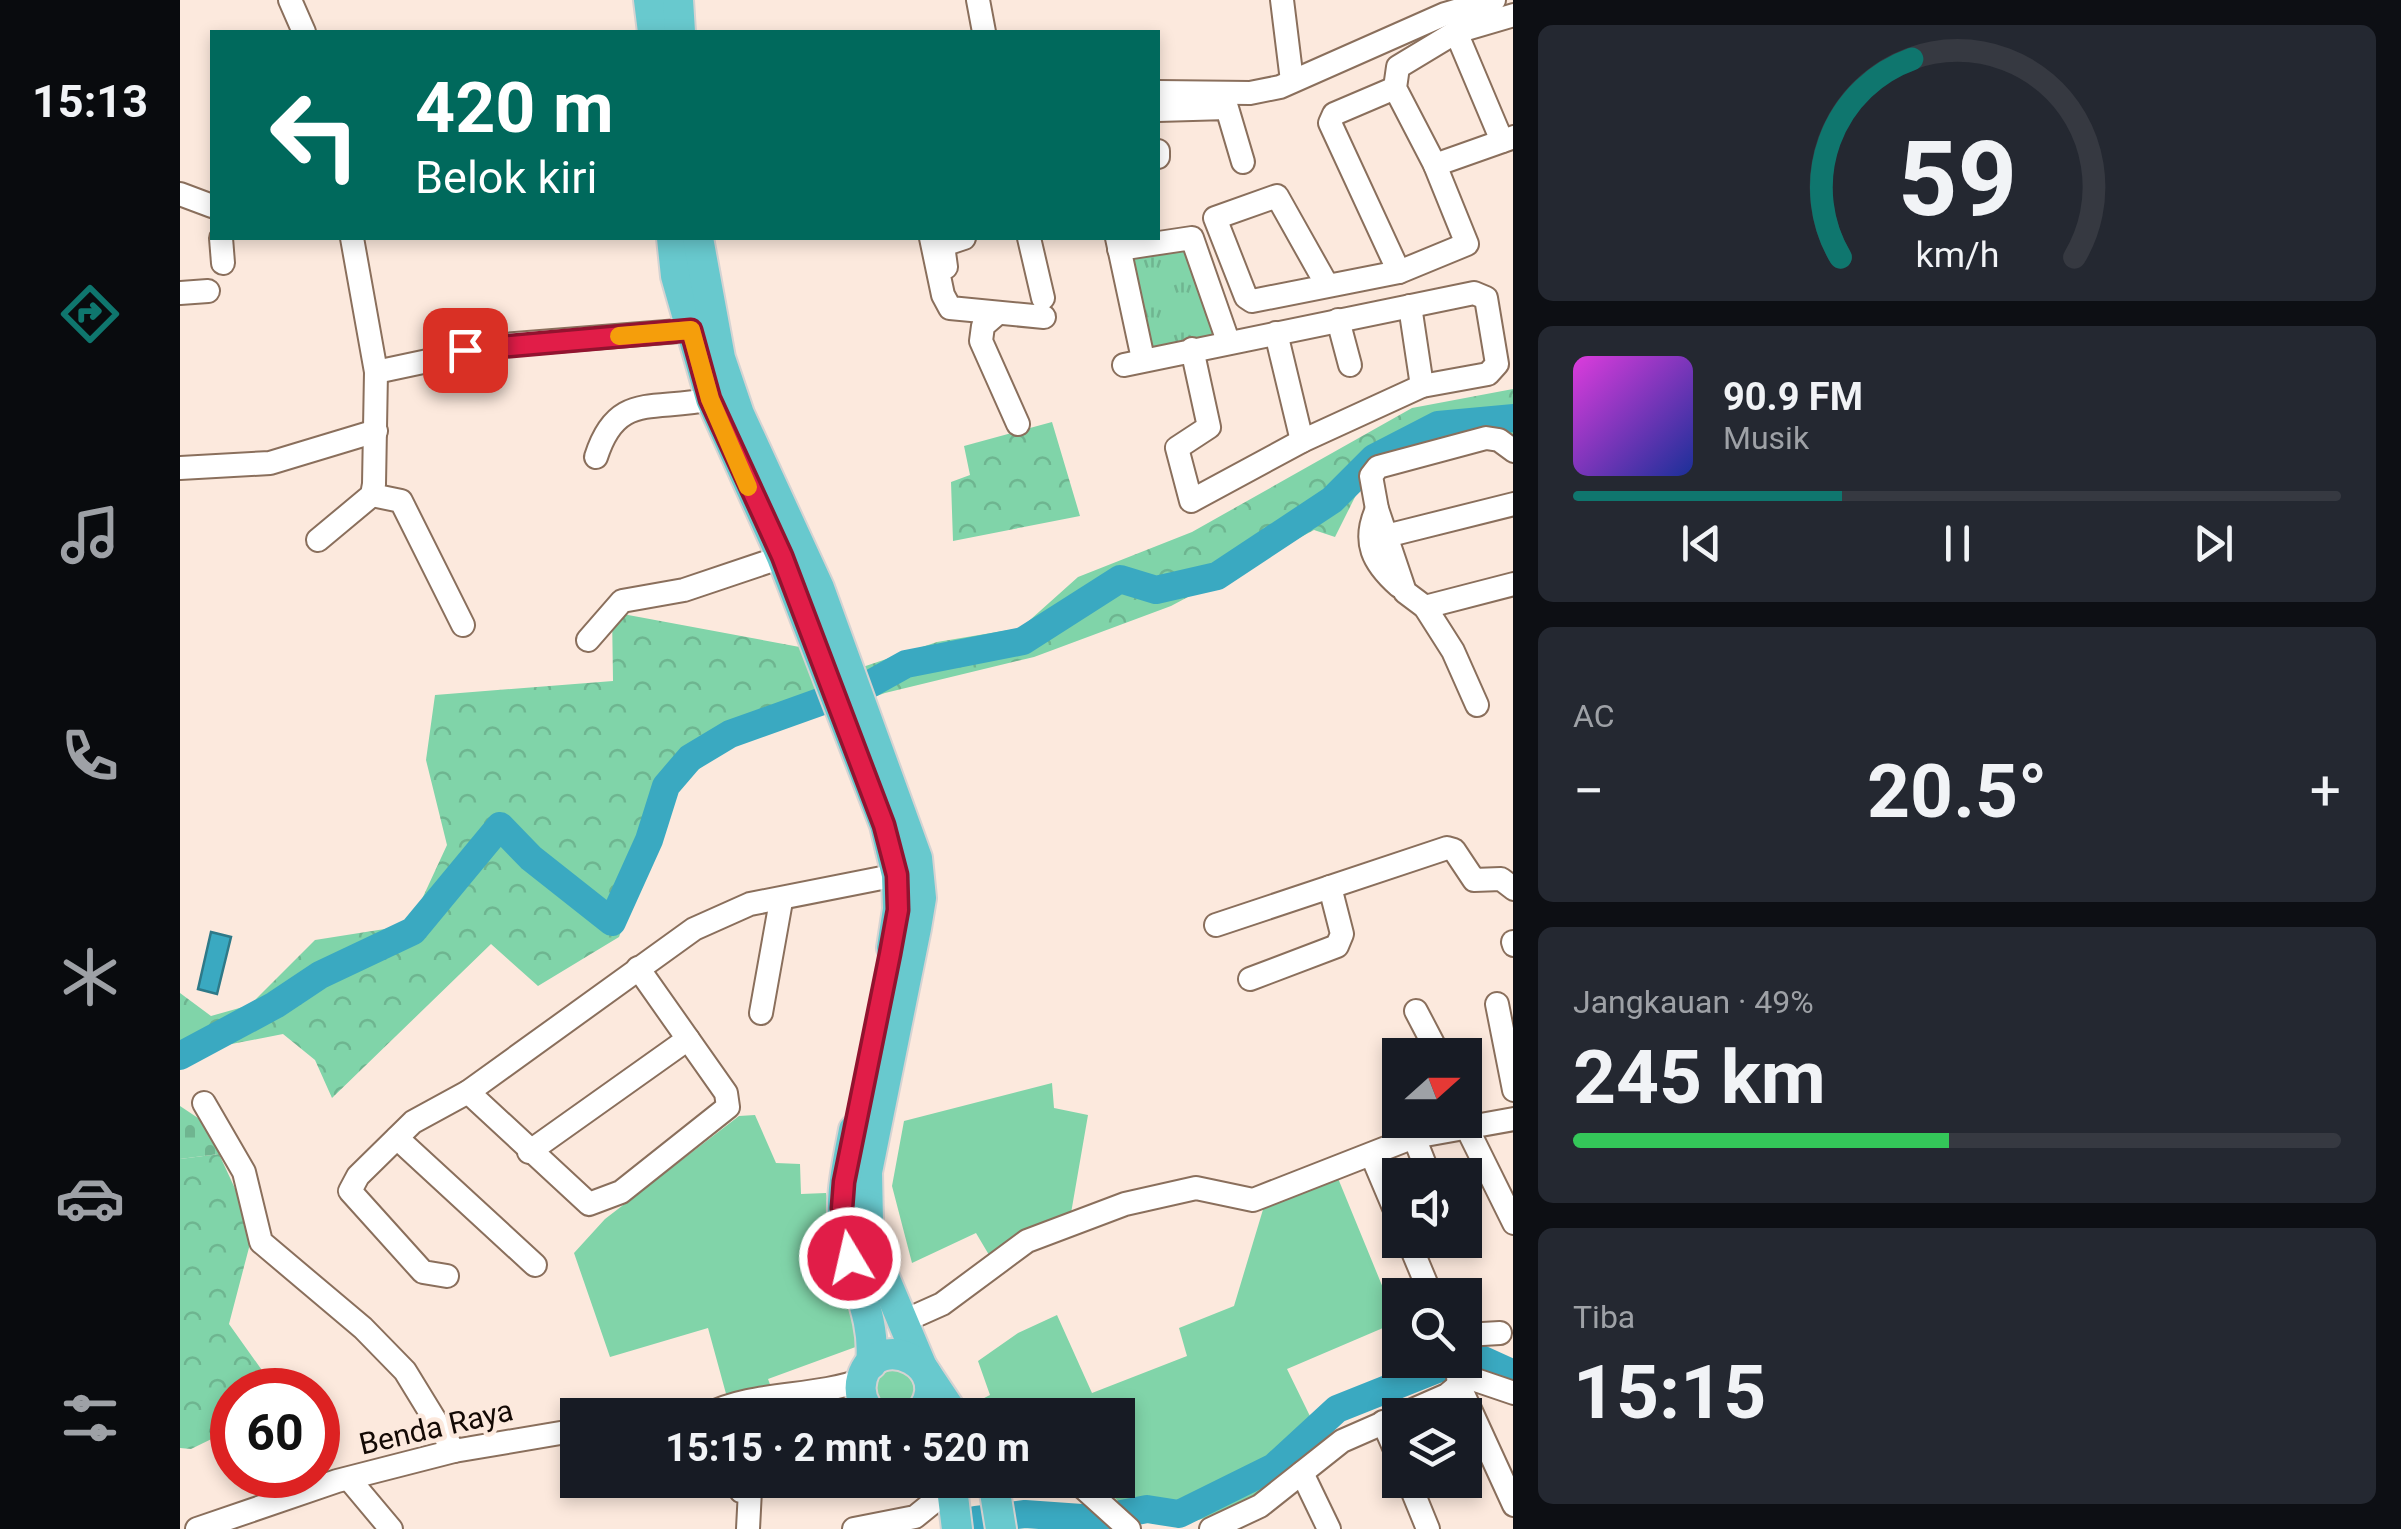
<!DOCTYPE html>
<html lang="id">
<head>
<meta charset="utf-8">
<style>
	body { margin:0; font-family:Roboto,sans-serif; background:#242831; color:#f1f3f6; height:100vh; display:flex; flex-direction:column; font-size:38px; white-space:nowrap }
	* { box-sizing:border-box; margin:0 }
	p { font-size:32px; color:#9ea1a6 }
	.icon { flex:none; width:55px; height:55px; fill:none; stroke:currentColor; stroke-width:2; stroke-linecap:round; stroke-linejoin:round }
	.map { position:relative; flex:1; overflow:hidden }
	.side { display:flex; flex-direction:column; gap:25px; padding:25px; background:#0d0f14; width:888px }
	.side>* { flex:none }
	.hud { position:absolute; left:30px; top:30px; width:950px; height:210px; border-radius:0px; box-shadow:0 5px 15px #0003; background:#00695c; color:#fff; overflow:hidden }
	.needle { width:65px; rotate:69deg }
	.fabs { position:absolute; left:1202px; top:1038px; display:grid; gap:20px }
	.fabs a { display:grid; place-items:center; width:100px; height:100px; border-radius:0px; background:#171b24; box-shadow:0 5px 15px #0003; font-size:50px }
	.speed { position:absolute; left:30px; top:1368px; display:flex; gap:20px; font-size:50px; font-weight:700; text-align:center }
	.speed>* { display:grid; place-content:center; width:130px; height:130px; border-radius:50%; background:#171b24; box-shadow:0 5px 15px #0003; line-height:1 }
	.speed .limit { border:15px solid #d22; background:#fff; color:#111 }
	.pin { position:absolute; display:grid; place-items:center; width:85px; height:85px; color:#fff; margin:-42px; border-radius:20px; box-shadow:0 5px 15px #0006 }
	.me { position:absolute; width:110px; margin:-55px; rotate:351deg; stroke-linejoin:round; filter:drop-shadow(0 0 8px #0008) }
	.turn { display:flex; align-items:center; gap:35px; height:210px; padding:0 40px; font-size:45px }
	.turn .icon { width:130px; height:130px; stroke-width:2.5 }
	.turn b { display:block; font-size:70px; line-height:85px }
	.big { font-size:75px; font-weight:700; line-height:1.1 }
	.side .widget { flex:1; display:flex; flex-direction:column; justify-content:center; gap:15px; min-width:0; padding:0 35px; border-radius:15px; background:#242831 }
	.side .dial { align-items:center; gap:0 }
	.dial svg { height:260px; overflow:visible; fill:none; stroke:#363941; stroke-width:7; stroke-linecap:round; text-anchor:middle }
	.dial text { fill:#f1f3f6; stroke:none }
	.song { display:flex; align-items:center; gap:30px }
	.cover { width:120px; height:120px; border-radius:15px; background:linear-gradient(135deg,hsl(300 70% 55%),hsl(230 70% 35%)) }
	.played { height:10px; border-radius:5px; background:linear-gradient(90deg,#0f766e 35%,#363941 35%) }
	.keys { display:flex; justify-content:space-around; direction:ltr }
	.heat { display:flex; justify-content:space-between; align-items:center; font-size:55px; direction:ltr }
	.charge { height:15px; border-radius:8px; background:linear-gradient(90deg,#34c759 49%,#363941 0) }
	.trip { position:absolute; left:380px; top:1398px; width:575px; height:100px; border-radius:0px; background:#171b24; box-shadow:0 5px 15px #0003; font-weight:700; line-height:100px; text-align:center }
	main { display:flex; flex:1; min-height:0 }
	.tab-bar { display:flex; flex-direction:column; width:180px; justify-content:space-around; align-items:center; background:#090b0e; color:#9ea1a6 }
	.tab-bar .icon { width:70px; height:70px }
	.tab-bar .current { color:#0f766e }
	.tab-bar b { font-size:45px; color:#f1f3f6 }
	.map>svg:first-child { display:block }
	.grass { fill:#81d4a9 }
	.forest { fill:url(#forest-crowns) }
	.cemetery { fill:url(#cemetery-stones) }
	.park { fill:url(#park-tufts) }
	.water { fill:#3aa9c1; stroke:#2e7988; stroke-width:2.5 }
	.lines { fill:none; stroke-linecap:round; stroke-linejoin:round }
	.stream { stroke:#2e7988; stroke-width:5 }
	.river { stroke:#3aa9c1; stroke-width:28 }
	.minor-casing { stroke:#8a6f5c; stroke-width:26 }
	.major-casing { stroke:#d5d3d2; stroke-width:34 }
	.minor { stroke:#fff; stroke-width:22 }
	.major { stroke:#68c9ce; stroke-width:30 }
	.route-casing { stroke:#92132f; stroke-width:25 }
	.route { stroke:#e11d48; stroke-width:18 }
	.slow { stroke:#f59e0b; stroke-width:18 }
	.labels { text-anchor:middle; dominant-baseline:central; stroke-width:9; stroke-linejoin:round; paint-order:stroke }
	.street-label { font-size:30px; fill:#130904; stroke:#fce9dd }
</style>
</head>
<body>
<main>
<nav class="tab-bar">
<b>15:13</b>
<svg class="icon current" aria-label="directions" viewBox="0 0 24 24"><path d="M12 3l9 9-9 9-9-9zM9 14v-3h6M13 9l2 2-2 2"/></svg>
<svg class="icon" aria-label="music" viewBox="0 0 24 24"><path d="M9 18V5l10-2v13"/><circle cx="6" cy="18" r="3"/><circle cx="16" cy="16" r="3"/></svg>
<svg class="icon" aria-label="phone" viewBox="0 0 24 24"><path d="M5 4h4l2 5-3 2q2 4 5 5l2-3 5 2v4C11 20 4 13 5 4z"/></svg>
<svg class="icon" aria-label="climate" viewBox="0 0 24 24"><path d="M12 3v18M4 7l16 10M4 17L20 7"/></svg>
<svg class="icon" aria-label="car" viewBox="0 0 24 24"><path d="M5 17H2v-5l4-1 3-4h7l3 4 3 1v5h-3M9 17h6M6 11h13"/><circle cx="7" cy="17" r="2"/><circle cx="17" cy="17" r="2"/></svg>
<svg class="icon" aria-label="filters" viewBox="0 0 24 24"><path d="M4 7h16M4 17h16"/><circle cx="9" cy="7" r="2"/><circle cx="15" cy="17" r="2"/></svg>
</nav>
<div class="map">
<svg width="1334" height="1529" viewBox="0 0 1334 1529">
	<defs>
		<pattern id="forest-crowns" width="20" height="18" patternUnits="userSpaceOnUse" patternTransform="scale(2.5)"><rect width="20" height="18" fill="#80d4a9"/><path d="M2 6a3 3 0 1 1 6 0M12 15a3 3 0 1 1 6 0" fill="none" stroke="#6eb590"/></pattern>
		<pattern id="cemetery-stones" width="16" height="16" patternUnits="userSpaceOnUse" patternTransform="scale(2.5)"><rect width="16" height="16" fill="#81d4a9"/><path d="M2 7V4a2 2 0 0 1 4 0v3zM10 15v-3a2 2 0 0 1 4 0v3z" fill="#6fb590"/></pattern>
		<pattern id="park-tufts" width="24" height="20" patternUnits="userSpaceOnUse" patternTransform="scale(2.5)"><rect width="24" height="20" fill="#81d4a9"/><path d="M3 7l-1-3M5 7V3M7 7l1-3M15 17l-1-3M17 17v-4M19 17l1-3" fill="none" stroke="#6fb590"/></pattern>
	</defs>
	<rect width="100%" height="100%" fill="#fce9dd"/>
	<g class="grass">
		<polygon points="872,1083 874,1108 908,1115 890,1219 812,1260 796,1233 732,1263 712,1186 724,1121"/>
		<polygon points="575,1115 596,1163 620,1164 621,1194 646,1193 663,1285 681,1345 588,1379 594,1395 548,1401 528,1328 430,1357 394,1253 425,1219 559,1116"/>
		<polygon points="1155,1171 1217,1322 1107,1369 1147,1451 1107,1494 1001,1525 947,1509 915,1480 938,1480 938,1415 790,1415 783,1409 810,1395 798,1361 838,1333 877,1315 912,1393 1007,1356 999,1328 1054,1306 1088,1193"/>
		<circle cx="715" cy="1390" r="20"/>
	</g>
	<g class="forest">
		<polygon points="1333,389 1333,436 1328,431 1228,455 1179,489 1155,537 1134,530 991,606 854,657 705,693 543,750 505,780 485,813 439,937 358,986 311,944 152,1098 135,1060 103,1034 0,1054 0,993 31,1016 70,1005 135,940 230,925 267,845 246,760 255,695 433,681 432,612 625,648 638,682 757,642 841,628 898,577 1012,532 1232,408"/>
		<polygon points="872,422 900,516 773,541 771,482 790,475 784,446"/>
		<polygon points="39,1154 58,1195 71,1240 49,1324 96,1390 52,1390 52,1429 11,1449 0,1448 0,1159"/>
	</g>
	<polygon class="cemetery" points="0,1106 30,1126 39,1154 0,1159"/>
	<polygon class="park" points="1008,236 1048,341 958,360 939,249"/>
	<polygon class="water" points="31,932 51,937 37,994 18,989"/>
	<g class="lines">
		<polyline class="stream" points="796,1520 796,1529"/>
		<g class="river">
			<polyline points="0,1056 95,1005 140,975 233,931 320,826 351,858 432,922 469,840 486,786 510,758 550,734 690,684 726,664 843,641 940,579 976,590 1037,576 1152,500 1194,458 1258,425 1334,418"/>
			<polyline points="1285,1358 1292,1355 1334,1374"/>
			<polyline points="796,1520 845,1514 916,1519 967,1509 999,1514 1094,1467 1157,1409 1280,1360"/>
		</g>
		<defs>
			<g id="minor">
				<polyline points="110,0 124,32"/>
				<polyline points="798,0 804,32"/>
				<polyline points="1102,0 1112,81"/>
				<polyline points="1276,32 1322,141"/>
				<polyline points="1215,88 1154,114 1150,123 1219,272"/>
				<polyline points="978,92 1070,93 1100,87 1265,14 1314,0"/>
				<polyline points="978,110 1047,108 1063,162"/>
				<polyline points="978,151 978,157"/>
				<polyline points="1255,165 1334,137"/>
				<polyline points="0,194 32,206"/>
				<polyline points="41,238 43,263"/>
				<polyline points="751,238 763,295 770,308 864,317"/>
				<polyline points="849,238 863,298"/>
				<polyline points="937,238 963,359"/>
				<polyline points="939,249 1012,238 1048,341"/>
				<polyline points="766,267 763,245 784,238"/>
				<polyline points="1147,285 1097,196 1035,218 1066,297 1072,301 1219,272 1287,244 1255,165 1215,88 1218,67 1276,32 1334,15"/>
				<polyline points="0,293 28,291"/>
				<polyline points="1230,306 1242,386"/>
				<polyline points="818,313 803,326 801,341 838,424"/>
				<polyline points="1158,320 1170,365"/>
				<polyline points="1096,333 1122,441"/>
				<polyline points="944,365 1294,293 1306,298 1317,364 1308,374 1242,386 1122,441 1011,501 997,448 1029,427 1012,349"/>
				<polyline points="196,372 323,345 511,330"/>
				<path d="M416,457C437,391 473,412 531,399"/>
				<polyline points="0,468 90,463 196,431"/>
				<polyline points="192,495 221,501 283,625"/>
				<path d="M1197,509C1182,542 1193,563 1219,586"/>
				<polyline points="1206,536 1334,504"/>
				<polyline points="138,540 192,495 194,484 196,372 172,238"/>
				<polyline points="1245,607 1334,584"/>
				<polyline points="408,640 442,601 504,590 602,557"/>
				<polyline points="1297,705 1273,651 1245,607 1225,592 1197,509 1191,476 1198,467 1306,438 1319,440 1334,451"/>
				<polyline points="1036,925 1267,848 1274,850 1294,880 1321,879 1334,889"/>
				<polyline points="1333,942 1334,945"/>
				<polyline points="1070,979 1157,946 1162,934 1150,887"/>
				<polyline points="1317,1004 1334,1090"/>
				<polyline points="1236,1011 1259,1055"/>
				<polyline points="581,1013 601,901"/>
				<polyline points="288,1092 409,1204 441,1192 548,1107 546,1093 458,968"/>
				<polyline points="24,1103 64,1172 81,1242 183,1328 225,1371 274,1451"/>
				<polyline points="1283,1120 1334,1223"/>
				<polyline points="1234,1137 1249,1175"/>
				<polyline points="217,1138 355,1265"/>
				<polyline points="349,1152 508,1039"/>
				<polyline points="1195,1163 1220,1222"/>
				<polyline points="1228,1240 1251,1295"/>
				<polyline points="267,1276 243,1272 170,1191 178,1176 233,1122 288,1092 514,929 570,904 717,875"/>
				<polyline points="724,1321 762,1304 847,1241 945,1204 1016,1188 1073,1200 1234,1137 1334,1119"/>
				<polyline points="1285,1335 1320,1333"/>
				<polyline points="1276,1360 1279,1385 1334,1505"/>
				<polyline points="1281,1375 1334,1393"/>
				<path d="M527,1415C573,1391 633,1398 682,1380"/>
				<polyline points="1203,1422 1220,1461"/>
				<polyline points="1122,1473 1149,1529"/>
				<polyline points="169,1479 211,1529"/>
				<polyline points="561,1480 561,1491 570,1490 568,1529"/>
				<polyline points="868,1480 896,1481 949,1529"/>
				<polyline points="1228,1480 1248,1529"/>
				<polyline points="814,1482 843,1480"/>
				<polyline points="17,1529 157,1481 274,1451 398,1430"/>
				<polyline points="674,1529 735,1517 772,1487"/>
				<polyline points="1031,1529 1080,1506 1162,1441 1267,1395 1279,1385"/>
			</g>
			<g id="major">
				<polyline points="469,0 473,32"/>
				<polyline points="498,0 500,32"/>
				<polyline points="492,238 496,276 531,399 602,557 705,825 717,875 718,909 712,948"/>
				<polyline points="518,238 540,358 559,414 639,588 737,858 741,898 736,928 687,1172 688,1222 696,1258 742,1367"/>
				<path d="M674,1130C667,1167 658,1203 666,1241C675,1284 696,1319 691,1364"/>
				<polyline points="748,1376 774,1415"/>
				<path d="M692,1415C683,1405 678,1392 682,1378C697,1327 780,1367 739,1415"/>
				<polyline points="771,1480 777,1529"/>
				<polyline points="813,1480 821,1529"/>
			</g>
		</defs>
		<use href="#minor" class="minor-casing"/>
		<use href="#major" class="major-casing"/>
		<use href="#minor" class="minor"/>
		<use href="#major" class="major"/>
	</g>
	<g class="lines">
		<defs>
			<polyline id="route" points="285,350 511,330 530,399 602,556 704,825 717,875 718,910 710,954 664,1182 662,1208 670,1258"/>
		</defs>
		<use href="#route" class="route-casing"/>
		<use href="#route" class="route"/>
		<polyline class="slow" points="439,336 511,330 530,399 568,487"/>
	</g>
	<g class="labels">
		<g class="street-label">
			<text transform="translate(256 1427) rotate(-13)">Benda Raya</text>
		</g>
	</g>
</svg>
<div class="fabs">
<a><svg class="needle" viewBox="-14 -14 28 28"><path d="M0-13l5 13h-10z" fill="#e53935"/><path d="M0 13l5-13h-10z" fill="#9ea1a6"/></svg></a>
<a><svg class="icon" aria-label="sound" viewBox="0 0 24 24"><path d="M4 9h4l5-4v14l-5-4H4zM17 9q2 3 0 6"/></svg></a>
<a><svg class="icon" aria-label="search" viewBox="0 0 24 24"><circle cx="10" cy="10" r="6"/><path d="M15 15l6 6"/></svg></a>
<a><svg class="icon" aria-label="layers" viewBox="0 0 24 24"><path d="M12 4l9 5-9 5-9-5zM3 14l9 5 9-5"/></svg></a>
</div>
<div class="speed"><div class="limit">60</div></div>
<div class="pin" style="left:285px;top:350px;background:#d93025"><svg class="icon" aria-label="arrive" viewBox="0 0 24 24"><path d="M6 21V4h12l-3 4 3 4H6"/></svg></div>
<svg class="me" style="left:670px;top:1258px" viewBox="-20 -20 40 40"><circle r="17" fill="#e11d48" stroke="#fff" stroke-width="3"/><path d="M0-11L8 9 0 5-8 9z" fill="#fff"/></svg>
<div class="trip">15:15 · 2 mnt · 520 m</div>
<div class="hud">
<div class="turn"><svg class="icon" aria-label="left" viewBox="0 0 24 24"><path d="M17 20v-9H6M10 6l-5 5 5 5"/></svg><div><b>420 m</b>Belok kiri</div></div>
</div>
</div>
<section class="side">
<div class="widget dial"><svg viewBox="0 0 100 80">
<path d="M14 69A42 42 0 1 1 86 69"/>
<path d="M14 69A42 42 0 0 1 36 8" stroke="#0f766e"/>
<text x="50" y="56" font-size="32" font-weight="700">59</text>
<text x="50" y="72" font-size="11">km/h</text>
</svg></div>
<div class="widget">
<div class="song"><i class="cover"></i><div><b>90.9 FM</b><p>Musik</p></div></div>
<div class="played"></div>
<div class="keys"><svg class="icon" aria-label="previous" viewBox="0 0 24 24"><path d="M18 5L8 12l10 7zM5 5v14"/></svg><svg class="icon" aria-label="pause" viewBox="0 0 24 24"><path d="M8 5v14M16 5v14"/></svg><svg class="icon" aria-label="next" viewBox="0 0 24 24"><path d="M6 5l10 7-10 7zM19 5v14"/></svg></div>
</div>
<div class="widget"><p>AC</p>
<div class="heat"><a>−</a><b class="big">20.5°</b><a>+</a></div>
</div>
<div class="widget"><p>Jangkauan · 49%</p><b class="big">245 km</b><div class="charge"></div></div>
<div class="widget"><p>Tiba</p><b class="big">15:15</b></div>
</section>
</main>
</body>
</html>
